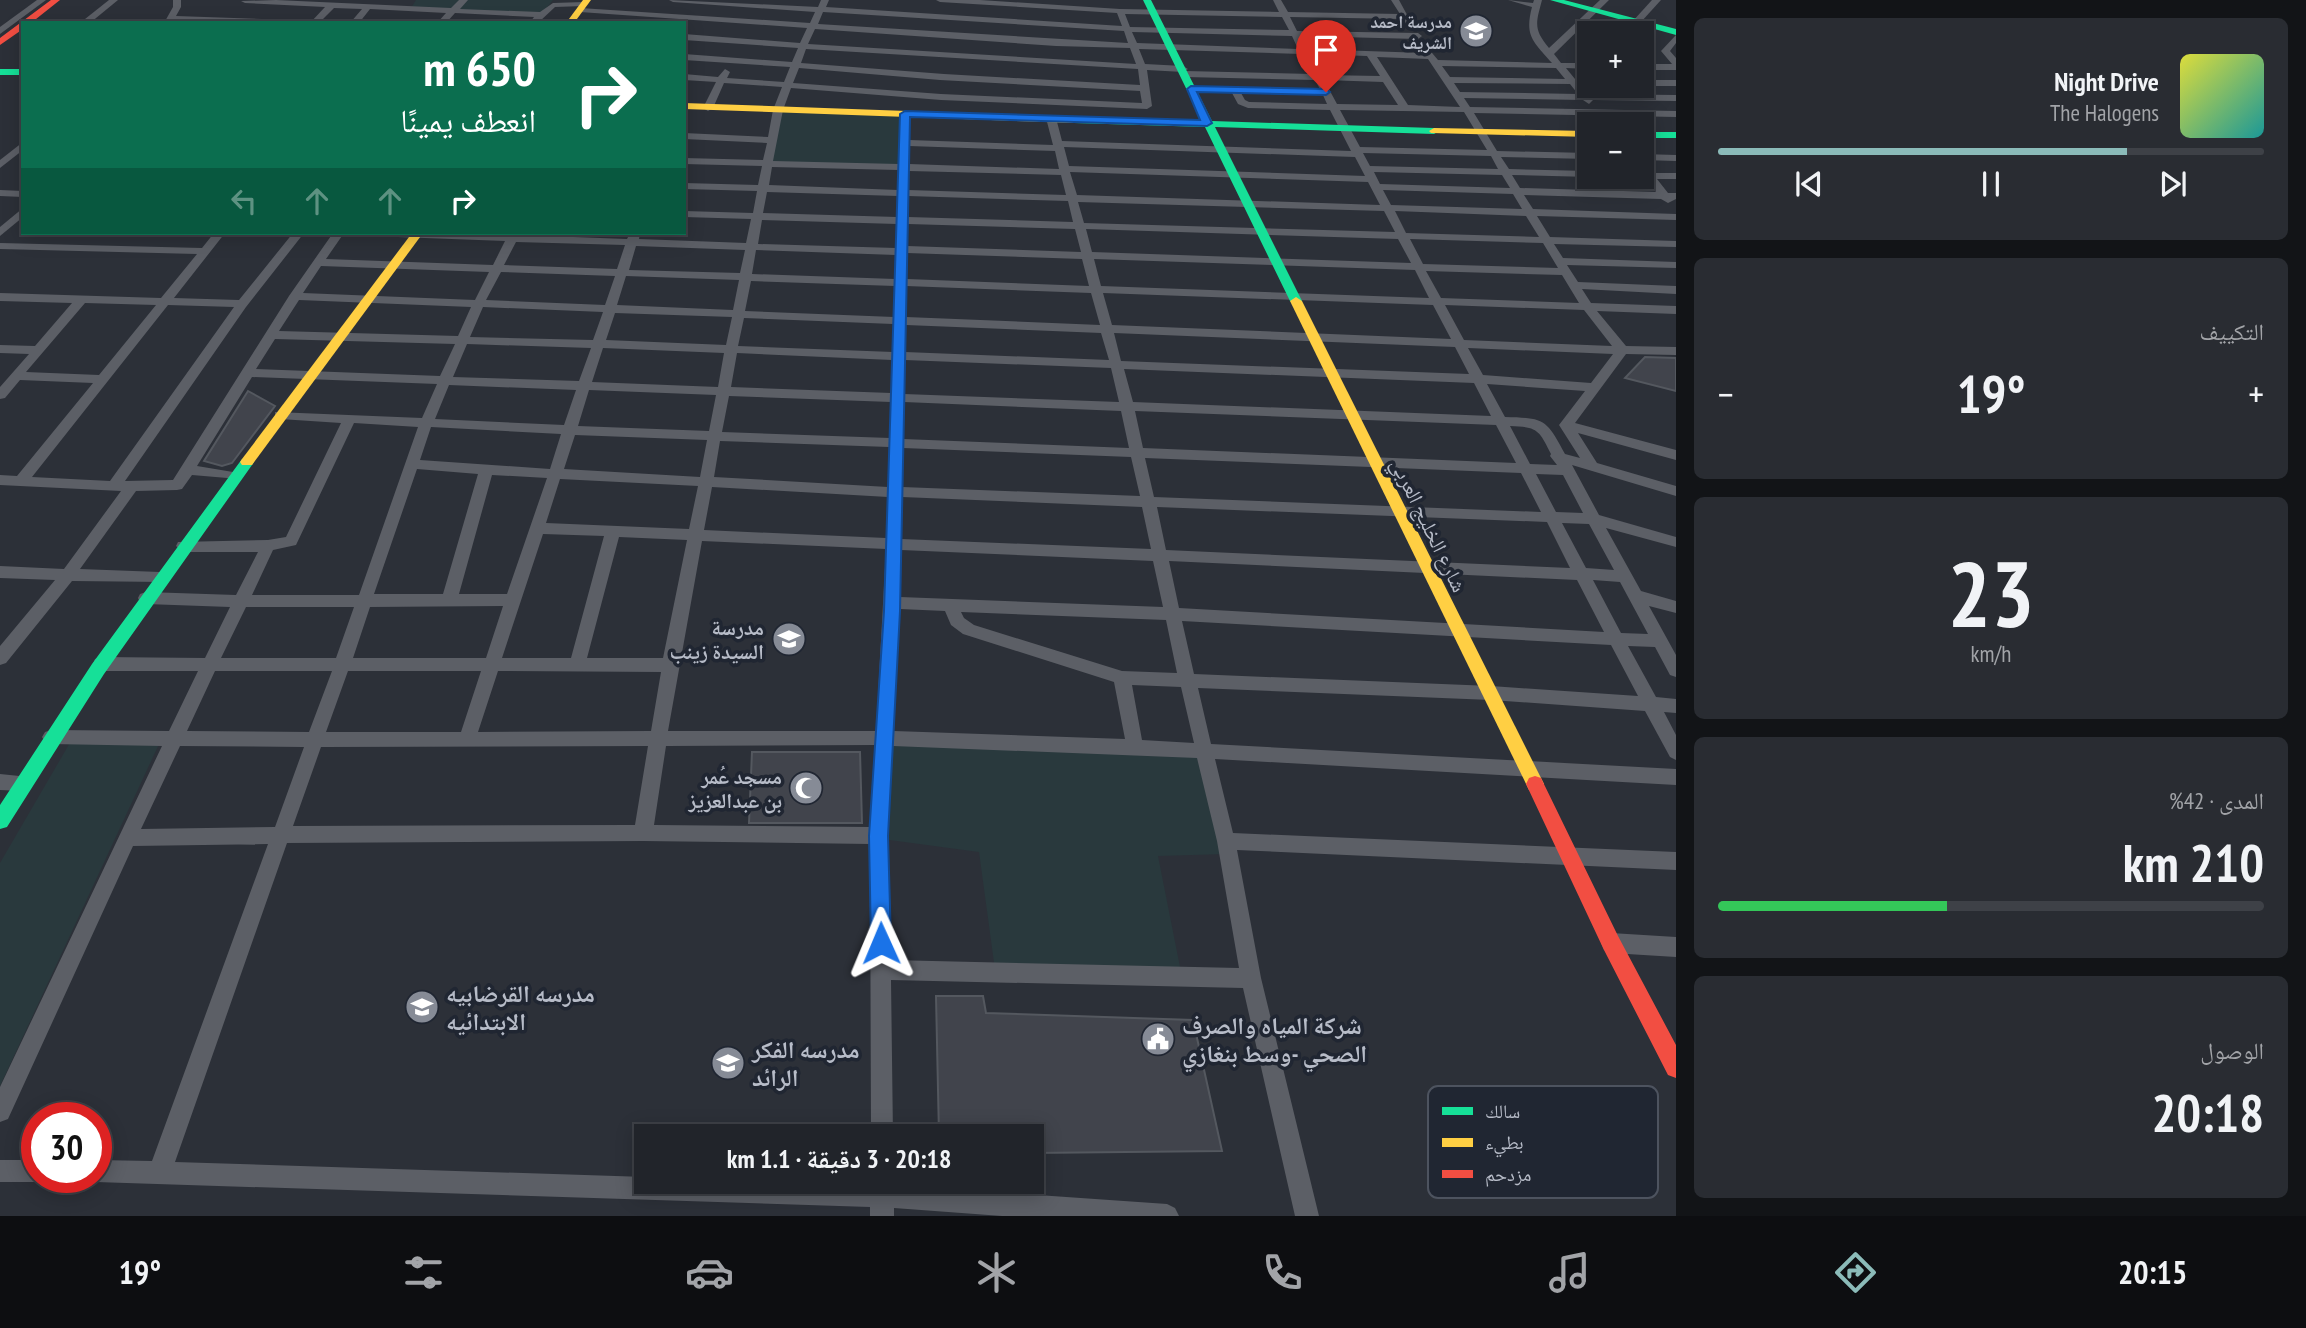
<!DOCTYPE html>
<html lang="ar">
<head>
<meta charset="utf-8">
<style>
	body { margin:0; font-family:"PT Sans Narrow","Noto Naskh Arabic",sans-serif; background:#292c32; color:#f1f3f6; direction:rtl; height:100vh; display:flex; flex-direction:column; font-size:26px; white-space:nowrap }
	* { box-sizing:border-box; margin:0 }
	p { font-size:23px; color:#a2a4a8 }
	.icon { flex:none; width:38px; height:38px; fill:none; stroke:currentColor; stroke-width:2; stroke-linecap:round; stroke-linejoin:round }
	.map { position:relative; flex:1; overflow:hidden; direction:ltr }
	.side { display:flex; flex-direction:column; gap:18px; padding:18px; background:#121417; width:630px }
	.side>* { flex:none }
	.banner { position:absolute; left:21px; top:21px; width:665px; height:214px; border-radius:0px; box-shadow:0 4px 18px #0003,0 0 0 2px #3e4147; direction:rtl; background:#0b6e4f; color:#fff; overflow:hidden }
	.buttons { position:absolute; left:1577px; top:21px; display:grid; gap:14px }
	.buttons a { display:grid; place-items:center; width:77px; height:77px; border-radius:0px; background:#21242a; box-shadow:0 4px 18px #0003,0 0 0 2px #3e4147; font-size:35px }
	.speed { position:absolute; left:21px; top:1102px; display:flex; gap:14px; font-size:35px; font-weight:700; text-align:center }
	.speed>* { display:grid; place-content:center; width:91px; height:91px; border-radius:50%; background:#21242a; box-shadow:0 4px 18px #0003,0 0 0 2px #3e4147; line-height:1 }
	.speed .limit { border:10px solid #d22; background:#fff; color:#111 }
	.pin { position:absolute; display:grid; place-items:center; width:60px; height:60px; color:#fff; margin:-72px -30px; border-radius:50% 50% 50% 0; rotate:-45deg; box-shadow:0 0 7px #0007 }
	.pin .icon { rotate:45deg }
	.me { position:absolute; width:77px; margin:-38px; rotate:359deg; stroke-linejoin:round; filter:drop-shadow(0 0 5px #0008) }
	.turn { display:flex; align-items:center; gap:24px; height:147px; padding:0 35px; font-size:32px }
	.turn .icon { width:91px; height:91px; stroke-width:2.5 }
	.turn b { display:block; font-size:49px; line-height:60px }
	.lanes { display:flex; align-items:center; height:66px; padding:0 35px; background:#0003; justify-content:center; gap:35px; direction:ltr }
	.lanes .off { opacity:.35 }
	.big { font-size:52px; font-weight:800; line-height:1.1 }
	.side .tile { flex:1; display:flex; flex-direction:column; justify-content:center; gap:10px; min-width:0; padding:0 24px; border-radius:10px; background:#292c32 }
	.side .dial { align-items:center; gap:0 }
	.dial b { font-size:91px; line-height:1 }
	.song { display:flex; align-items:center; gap:21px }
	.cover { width:84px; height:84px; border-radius:10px; background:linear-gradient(135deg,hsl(60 70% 55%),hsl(180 70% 35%)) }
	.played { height:7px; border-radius:4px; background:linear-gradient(90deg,#8bbbb9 75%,#3e4147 75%) }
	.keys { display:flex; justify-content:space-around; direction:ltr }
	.heat { display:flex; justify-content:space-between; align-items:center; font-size:38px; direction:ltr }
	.charge { height:10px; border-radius:5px; background:linear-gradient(90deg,#34c759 42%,#3e4147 0) }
	.trip { position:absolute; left:634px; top:1124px; width:410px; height:70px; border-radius:0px; background:#21242a; box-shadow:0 4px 18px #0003,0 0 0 2px #3e4147; font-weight:800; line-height:70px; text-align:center; direction:rtl }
	.tabs { display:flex; height:112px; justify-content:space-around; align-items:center; background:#0d0e11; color:#a2a4a8 }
	.tabs .icon { width:49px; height:49px }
	.tabs .selected { color:#8bbbb9 }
	.tabs b { font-size:32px; color:#f1f3f6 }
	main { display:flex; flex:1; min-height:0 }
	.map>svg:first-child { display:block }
	.green { fill:#29393d }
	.building { fill:#41444c; stroke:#54585f; stroke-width:2 }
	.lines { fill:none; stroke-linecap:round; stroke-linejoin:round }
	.street { fill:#5c5f66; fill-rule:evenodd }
	.fast { fill:#16e098; fill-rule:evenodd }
	.slow { fill:#ffcf43; fill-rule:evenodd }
	.jam { fill:#f24e42; fill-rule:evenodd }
	.route { fill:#1a73e8; stroke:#114b97; stroke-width:2 }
	.labels { text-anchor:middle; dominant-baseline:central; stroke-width:7; stroke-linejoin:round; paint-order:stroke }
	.far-poi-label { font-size:18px; font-weight:bold; fill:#b7bcc8; stroke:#202632; text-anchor:end }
	.street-label { font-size:21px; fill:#b7bcc8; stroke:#202632 }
	.poi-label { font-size:21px; font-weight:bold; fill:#b7bcc8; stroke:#202632; text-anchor:end }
	.near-poi-label { font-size:24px; font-weight:bold; fill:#b7bcc8; stroke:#202632; text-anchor:start }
	.key { fill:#202632; stroke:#4d535f; stroke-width:2 }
	.key-label { font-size:19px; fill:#b7bcc8 }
</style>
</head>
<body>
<main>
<section class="side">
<div class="tile">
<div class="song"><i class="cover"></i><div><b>Night Drive</b><p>The Halogens</p></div></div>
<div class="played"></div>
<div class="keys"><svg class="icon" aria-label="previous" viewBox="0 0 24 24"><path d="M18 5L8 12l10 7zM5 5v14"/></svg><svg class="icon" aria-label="pause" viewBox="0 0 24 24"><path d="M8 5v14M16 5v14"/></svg><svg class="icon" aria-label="next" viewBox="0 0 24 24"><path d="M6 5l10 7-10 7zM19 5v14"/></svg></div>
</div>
<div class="tile"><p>التكييف</p>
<div class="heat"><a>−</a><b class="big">19°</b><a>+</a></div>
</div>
<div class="tile dial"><b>23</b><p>km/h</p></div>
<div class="tile"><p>المدى · 42%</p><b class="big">210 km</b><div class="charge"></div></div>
<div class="tile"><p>الوصول</p><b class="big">20:18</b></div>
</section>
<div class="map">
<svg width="1676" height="1216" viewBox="0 0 1676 1216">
	<rect width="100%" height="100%" fill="#2c3038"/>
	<g class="green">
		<polygon points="416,0 553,0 541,15 411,8"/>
		<polygon points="779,111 905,114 903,168 769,164"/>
		<polygon points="884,738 1204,752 1227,854 1158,856 1181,972 995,970 979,852 882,839"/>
		<polygon points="71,741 159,744 0,1086 0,863"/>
	</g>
	<g class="building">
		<polygon points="1645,357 1676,358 1676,391 1625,378"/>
		<polygon points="248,391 275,406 232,463 222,466 204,461"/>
		<polygon points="752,752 860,752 862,823 749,823"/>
		<polygon points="936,996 983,996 986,1013 1193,1020 1222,1151 1031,1153 1031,1136 939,1136"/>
	</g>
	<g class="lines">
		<g class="street">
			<polygon points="37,0 46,0 0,34 0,27"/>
			<polygon points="109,0 118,0 90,23 80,23"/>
			<polygon points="173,0 181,0 181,7 176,16 292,20 296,23 174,21 164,23 173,7"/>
			<polygon points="276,0 451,8 459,0 468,0 460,9 540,12 553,3 584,2 588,4 584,6 555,7 538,23 531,21 534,17 455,13 446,23 437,23 446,13 370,9 359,23 350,23 362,9 334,8 319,23 310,23 325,7 245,3 241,1"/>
			<path d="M669,0L818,7L821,0H829L826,7L1122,26L1117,13L940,2L936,0H980L1120,9L1279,12L1273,0H1281L1288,12L1400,14L1391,0H1399L1412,24H1406L1403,19L1290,17L1297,31L1418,33L1422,36L1418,39L1300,36L1307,49L1425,53L1423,50L1427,47L1438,60L1552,63C1534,42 1524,37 1532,7L1508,0L1533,3L1534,0H1542C1536,23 1533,29 1549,48L1600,0H1609L1554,54L1561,63H1589V69L1566,68L1575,79H1589V85H1580L1588,94L1676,95V101L1593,100L1589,104L1583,100L1464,98L1470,107L1676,111V117L1474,113L1497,151L1589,153V159L1501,157L1509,169L1589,171L1590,177L1512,175L1520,188L1656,192L1646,179L1638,177H1642V164L1646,165L1652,173H1676V179H1657L1668,193H1676V199L1668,203L1661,199L1524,195L1533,209L1676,214V220L1537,216L1550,237L1676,241V247L1554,244L1563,258L1676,262V268L1567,265L1578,282L1676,286V294L1582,289L1591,303L1676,306V314L1597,311L1626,346L1676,347V355L1626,354L1575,423L1676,450V460L1578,433L1597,463L1676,486V496L1572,465L1599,515L1676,537V547L1606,528L1641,591L1676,601V613L1649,606L1676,655V677L1670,675L1655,647L1628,646L1656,697L1676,699V713L1664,712L1676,735V760L1670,757L1645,711L1491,700L1198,688L1211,744L1676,769V785L1215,759L1233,833L1676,852V870L1237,850L1261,978L1319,1216H1295L1243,988L891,980L893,1136H871L870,844L643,841L287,843L175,1162L646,1177V1181L871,1184V1181H893V1185L1167,1204L1175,1208L1179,1216H1002L894,1208V1216H870V1207L96,1182L88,1179L96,1178V1160L152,1161L268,844L133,846L8,1119L0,1122V1087L162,746L51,744L45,742L42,737L45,732L51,730L169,731L198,671H101L95,669L93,664L95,659L101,657L205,658L230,607L146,604L140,602L138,598L140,594L146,592L236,595L258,552H183L176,546L178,542L268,540L286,537L341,423L280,419L275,418V412L422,418L437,384L252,377L197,466L239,473L241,476L239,479L192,475L182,489L177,490L136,491L80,569L160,572L165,574L168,578L165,582L72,581L6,663L0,665V646L55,580L0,578V566L64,569L121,491L0,485V475L17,476L93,383L20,380L5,398L0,399V387L29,354L0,353V345L35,346L72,303L0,301V293L161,298L197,254L0,249V243L202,248L214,233H225L174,298L239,300L293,233H304L246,307L125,481L173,480L289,296L333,233H344L326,259L493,265L505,241L371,236L365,233H520V235L627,239L630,233H640L639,239L746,243L751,219L684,217V211L753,213L757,191L684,189V183L758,185L762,166L684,164V158L763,160L767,143L684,139V133L768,137L773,110L782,87L724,83L713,108L708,111L703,108L716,82L684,80V74L718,77L725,69L730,72L727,78L784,82L790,67L684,60V54L792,62L798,48L684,40V34L800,43L807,28L580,12L576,10L580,8L810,23L815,12L673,2ZM823,12L1124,31L1128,43L818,24ZM1125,14L1282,17L1289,30L1130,27ZM815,29L1056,46L1130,48L1136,64L808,44ZM1132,32L1292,36L1298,49L1137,43ZM806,49L1138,69L1140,85L944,74L801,63ZM1139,49L1301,54L1312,74L1185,71L1180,74L1185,77L1315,80L1320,89L1191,86L1186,89L1191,92L1232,93L1238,104L1248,108L1330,110L1351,151L1062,141L1056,118L1051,115L1046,118L1053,145L909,140L910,114L905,111L900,114L899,164L773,161L783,110L791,88L941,100L1147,109L1152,106L1147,70L1183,72L1188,69L1183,66L1145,64ZM1310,54L1367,56L1380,76L1321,75ZM1377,57L1428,59L1460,107L1408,105ZM1442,66L1556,68L1565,79L1450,77ZM799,68L940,80L1140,91L1142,103L941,94L793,83ZM1324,80L1383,82L1398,105L1337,104ZM1454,83L1570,84L1578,94L1460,92ZM1241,93L1323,95L1327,104L1249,102L1245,100ZM1340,110L1464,112L1487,150L1360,147ZM909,146L1055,151L1059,169L909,164ZM1064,147L1355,157L1365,176L1069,166ZM1363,153L1491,156L1498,169L1370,166ZM772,167L898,170V190L769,185ZM909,171L1061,175L1066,195L908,190ZM1070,172L1368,182L1380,205L1077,195ZM1374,172L1502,175L1510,188L1380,184ZM1383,190L1513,194L1522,209L1391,205ZM767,192L898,196L897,217L763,213ZM908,196L1068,201L1073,222L908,217ZM1078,202L1384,211L1395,232L1084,223ZM1395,211L1526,216L1539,237L1406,233ZM762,220L897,224L896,248L758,244ZM908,224L1075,229L1081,252L907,246ZM1086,229L1398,239L1411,263L1092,252ZM1410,239L1543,243L1558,268L1423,264ZM516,242L625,245L617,269L504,265ZM636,246L745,250L740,273L629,270ZM756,250L896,255L895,279L752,274ZM907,253L1082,259L1089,286L907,279ZM1094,259L1415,270L1429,298L1101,286ZM321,266L489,272L475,300L303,293ZM1426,271L1562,275L1579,303L1441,298ZM501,272L615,276L605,305L486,300ZM626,276L739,280L733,310L617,305ZM751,281L895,286L894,317L745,311ZM906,286L1091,293L1100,325L906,317ZM1103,293L1433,305L1451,339L1112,325ZM299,300L471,307L458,336L279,331ZM85,303L156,305L99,375L26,372ZM168,305L234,307L110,481L32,477ZM1445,305L1584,310L1612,346L1464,340ZM483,307L603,312L593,340L470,337ZM615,313L732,317L726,345L606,340ZM744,318L893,324V352L738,346ZM906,325L1101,333L1109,360L905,352ZM1114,333L1455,347L1469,374L1121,361ZM275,339L455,344L440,376L256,369ZM467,344L591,348L579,381L453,377ZM603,348L724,353L718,387L592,382ZM1468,348L1613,354L1591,383L1483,375ZM737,353L892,360L891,393L731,387ZM905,360L1111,368L1119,402L904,394ZM1124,369L1474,383L1491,416L1133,402ZM1487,384L1585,391L1559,425L1580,458L1565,454C1546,419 1545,418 1505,417ZM449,385L576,390L564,425L435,419ZM589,390L716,395L709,431L578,426ZM729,396L891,402L890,438L722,432ZM904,402L1121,411L1129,448L903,439ZM1135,411L1496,425L1516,463L1143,448ZM354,423L418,427L359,595H252L273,550L296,545ZM1510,426C1538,427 1539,430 1551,454L1550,456L1557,465L1530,464ZM431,427L561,434L550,469L420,460ZM575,435L707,440L700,477L564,469ZM720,441L889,447L888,487L714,477ZM903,448L1131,457L1140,496L902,487ZM1145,458L1521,473L1541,512L1154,497ZM417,469L478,474L443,594H374ZM1536,474L1563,475L1583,513L1556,512ZM492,475L547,478L507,594H459ZM560,479L698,486L689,529L546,523ZM712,487L888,497L886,538L704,530ZM902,497L1142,507L1151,549L901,539ZM1157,507L1547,522L1570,568L1166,550ZM1562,523L1589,524L1614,570L1586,568ZM543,534L604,536L571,658H502ZM619,537L687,540L663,658H587ZM702,541L886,549L876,731H668ZM901,550L1153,561L1163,607L900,597ZM1169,561L1577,580L1604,632L1179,608ZM1593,580L1620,582L1648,634L1621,633ZM503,606L486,658H353L370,607ZM246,607H354L336,658H221ZM900,609L945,611L951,625L963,634L1114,682L1125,739L894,731ZM961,612L1166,620L1177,673L1122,671L974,625L964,618ZM1182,621L1611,645L1638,696L1491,686L1194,674ZM215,671H332L309,732L187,731ZM348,671H481L461,732H326ZM498,671L661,672L651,731L478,732ZM1132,685L1181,687L1194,743L1142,740ZM875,745L870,827L654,825L666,746ZM180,746L304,747L275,827L141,829ZM648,746L635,825L293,826L321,747ZM893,746L1197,758L1217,841L1239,968L890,960L888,836Z"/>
			<polygon points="1652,0 1661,0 1631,33 1622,33"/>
			<polygon points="1676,35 1676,43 1670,51 1676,58 1676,70 1642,70 1642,64 1672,64 1661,51"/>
			<rect x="1642" y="80" width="34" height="6"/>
			<polygon points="23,142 23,150 0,168 0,160"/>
			<polygon points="1642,154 1676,155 1676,161 1642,160"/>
			<polygon points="0,190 23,191 23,197 0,196"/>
			<polygon points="23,208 23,217 0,236 0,227"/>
			<polygon points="0,774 29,777 32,783 29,789 23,791 0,790"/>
			<polygon points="1611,933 1676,937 1676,957 1611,953 1604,950 1601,943 1604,936"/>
			<polygon points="0,1160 37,1160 37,1178 45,1179 37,1182 0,1182"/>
		</g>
		<g class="fast">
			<polygon points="1143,0 1151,0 1212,121 1434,128 1439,131 1434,134 1215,127 1302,301 1300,304 1296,305 1290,301 1205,127 1074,123 1069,120 1074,117 1202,121"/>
			<polygon points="1550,0 1564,0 1676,29 1676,35"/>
			<rect x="0" y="69" width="23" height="6"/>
			<rect x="1642" y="132" width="34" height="6"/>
			<polygon points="247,457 252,459 254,462 252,465 104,674 7,827 0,829 0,805 92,664 242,459"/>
		</g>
		<g class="slow">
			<polygon points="583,0 591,0 574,23 566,23"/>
			<polygon points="684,103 1074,117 1079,120 1074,123 684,109"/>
			<polygon points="1434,128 1589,131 1589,137 1431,133 1429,131"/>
			<polygon points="412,233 423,233 252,465 242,465 240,462 242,459"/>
			<polygon points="1296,297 1302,301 1541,778 1544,784 1541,790 1535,792 1529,790 1290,301"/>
		</g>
		<g class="jam">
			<polygon points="51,0 60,0 31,23 23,23 23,29 0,45 0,38"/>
			<polygon points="1535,776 1541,778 1618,936 1676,1045 1676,1078 1668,1075 1604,950 1526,784 1529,778"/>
		</g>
	</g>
	<polygon class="route" points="1191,86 1326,89 1330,92 1326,95 1197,92 1212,123 1207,126 910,117 900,611 888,836 891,943 888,950 881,953 873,950 871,943 869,836 884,611 900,114 905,111 1200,120 1187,89"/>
	<defs>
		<symbol id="school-disc" viewBox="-11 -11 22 22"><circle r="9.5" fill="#868b96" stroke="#202632"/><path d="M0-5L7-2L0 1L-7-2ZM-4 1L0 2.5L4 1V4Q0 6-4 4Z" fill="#fff"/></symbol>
		<symbol id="mosque-disc" viewBox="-11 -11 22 22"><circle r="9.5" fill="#868b96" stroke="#202632"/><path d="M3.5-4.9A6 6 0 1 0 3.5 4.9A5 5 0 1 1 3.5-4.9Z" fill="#fff"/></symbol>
		<symbol id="civic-disc" viewBox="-11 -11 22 22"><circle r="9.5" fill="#868b96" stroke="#202632"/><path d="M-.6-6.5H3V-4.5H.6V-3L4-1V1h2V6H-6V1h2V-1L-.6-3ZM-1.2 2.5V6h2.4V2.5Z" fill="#fff"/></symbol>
	</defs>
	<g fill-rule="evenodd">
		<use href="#school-disc" x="1457" y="12" width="38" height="38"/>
		<use href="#school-disc" x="770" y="620" width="38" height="38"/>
		<use href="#mosque-disc" x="787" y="769" width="38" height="38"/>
		<use href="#school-disc" x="403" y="988" width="38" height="38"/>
		<use href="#civic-disc" x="1139" y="1020" width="38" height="38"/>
		<use href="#school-disc" x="709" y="1044" width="38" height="38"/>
	</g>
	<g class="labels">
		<g class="far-poi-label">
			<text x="1452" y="21">مدرسة احمد<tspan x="1452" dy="21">الشريف</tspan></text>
		</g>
		<g class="street-label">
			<text transform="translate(1429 525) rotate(64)">شارع الخليج العربي</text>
		</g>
		<g class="poi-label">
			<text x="764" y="627">مدرسة<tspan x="764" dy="24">السيدة زينب</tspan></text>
			<text x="782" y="776">مسجد عُمر<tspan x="782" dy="24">بن عبدالعزيز</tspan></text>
		</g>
		<g class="near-poi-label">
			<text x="446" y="993">مدرسه القرضابيه<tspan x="446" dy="28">الابتدائيه</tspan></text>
			<text x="1182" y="1025">شركة المياه والصرف<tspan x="1182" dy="28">الصحي -وسط بنغازي</tspan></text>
			<text x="752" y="1049">مدرسه الفكر<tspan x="752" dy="28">الرائد</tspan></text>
		</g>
	</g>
	<rect x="1428" y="1086" width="230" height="112" rx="10" class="key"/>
	<rect x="1442" y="1107" width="31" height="8" fill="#16e098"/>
	<rect x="1442" y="1138" width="31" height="9" fill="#ffcf43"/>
	<rect x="1442" y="1170" width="31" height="8" fill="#f24e42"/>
	<g class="key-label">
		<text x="1485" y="1118">سالك</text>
		<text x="1485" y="1149">بطيء</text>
		<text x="1485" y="1181">مزدحم</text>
	</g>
</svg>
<div class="buttons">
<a>+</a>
<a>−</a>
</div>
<div class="speed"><div class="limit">30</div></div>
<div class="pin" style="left:1326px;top:92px;background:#d93025"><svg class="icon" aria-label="arrive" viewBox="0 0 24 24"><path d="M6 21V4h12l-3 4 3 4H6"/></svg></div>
<svg class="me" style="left:881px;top:943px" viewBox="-20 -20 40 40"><path d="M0-17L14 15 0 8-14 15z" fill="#1a73e8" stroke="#fff" stroke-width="4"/></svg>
<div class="trip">20:18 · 3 دقيقة · 1.1 km</div>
<div class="banner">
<div class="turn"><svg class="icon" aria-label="right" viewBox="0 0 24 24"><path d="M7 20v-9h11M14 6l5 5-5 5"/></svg><div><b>650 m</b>انعطف يمينًا</div></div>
<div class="lanes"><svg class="icon off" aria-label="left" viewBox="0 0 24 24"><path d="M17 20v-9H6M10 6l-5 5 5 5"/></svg><svg class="icon off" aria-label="ahead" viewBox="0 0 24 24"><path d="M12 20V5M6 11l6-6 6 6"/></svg><svg class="icon off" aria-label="ahead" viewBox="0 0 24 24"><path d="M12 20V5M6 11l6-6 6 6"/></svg><svg class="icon" aria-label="right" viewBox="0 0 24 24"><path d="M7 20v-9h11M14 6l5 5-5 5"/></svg></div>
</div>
</div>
</main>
<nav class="tabs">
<b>20:15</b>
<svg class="icon selected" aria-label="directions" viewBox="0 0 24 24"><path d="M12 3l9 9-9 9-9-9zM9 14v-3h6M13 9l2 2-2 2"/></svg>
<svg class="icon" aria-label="music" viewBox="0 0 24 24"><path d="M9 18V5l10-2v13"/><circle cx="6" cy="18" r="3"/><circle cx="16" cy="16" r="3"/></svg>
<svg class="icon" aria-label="phone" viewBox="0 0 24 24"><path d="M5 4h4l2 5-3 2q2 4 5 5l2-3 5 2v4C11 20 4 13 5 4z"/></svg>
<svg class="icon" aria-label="climate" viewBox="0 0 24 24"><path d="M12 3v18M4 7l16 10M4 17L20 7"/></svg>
<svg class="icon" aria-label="car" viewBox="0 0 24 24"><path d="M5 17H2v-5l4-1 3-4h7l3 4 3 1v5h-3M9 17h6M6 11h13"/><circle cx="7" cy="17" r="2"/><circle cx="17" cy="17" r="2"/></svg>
<svg class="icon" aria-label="filters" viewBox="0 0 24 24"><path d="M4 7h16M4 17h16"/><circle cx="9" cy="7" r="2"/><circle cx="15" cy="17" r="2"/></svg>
<b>19°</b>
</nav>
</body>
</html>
